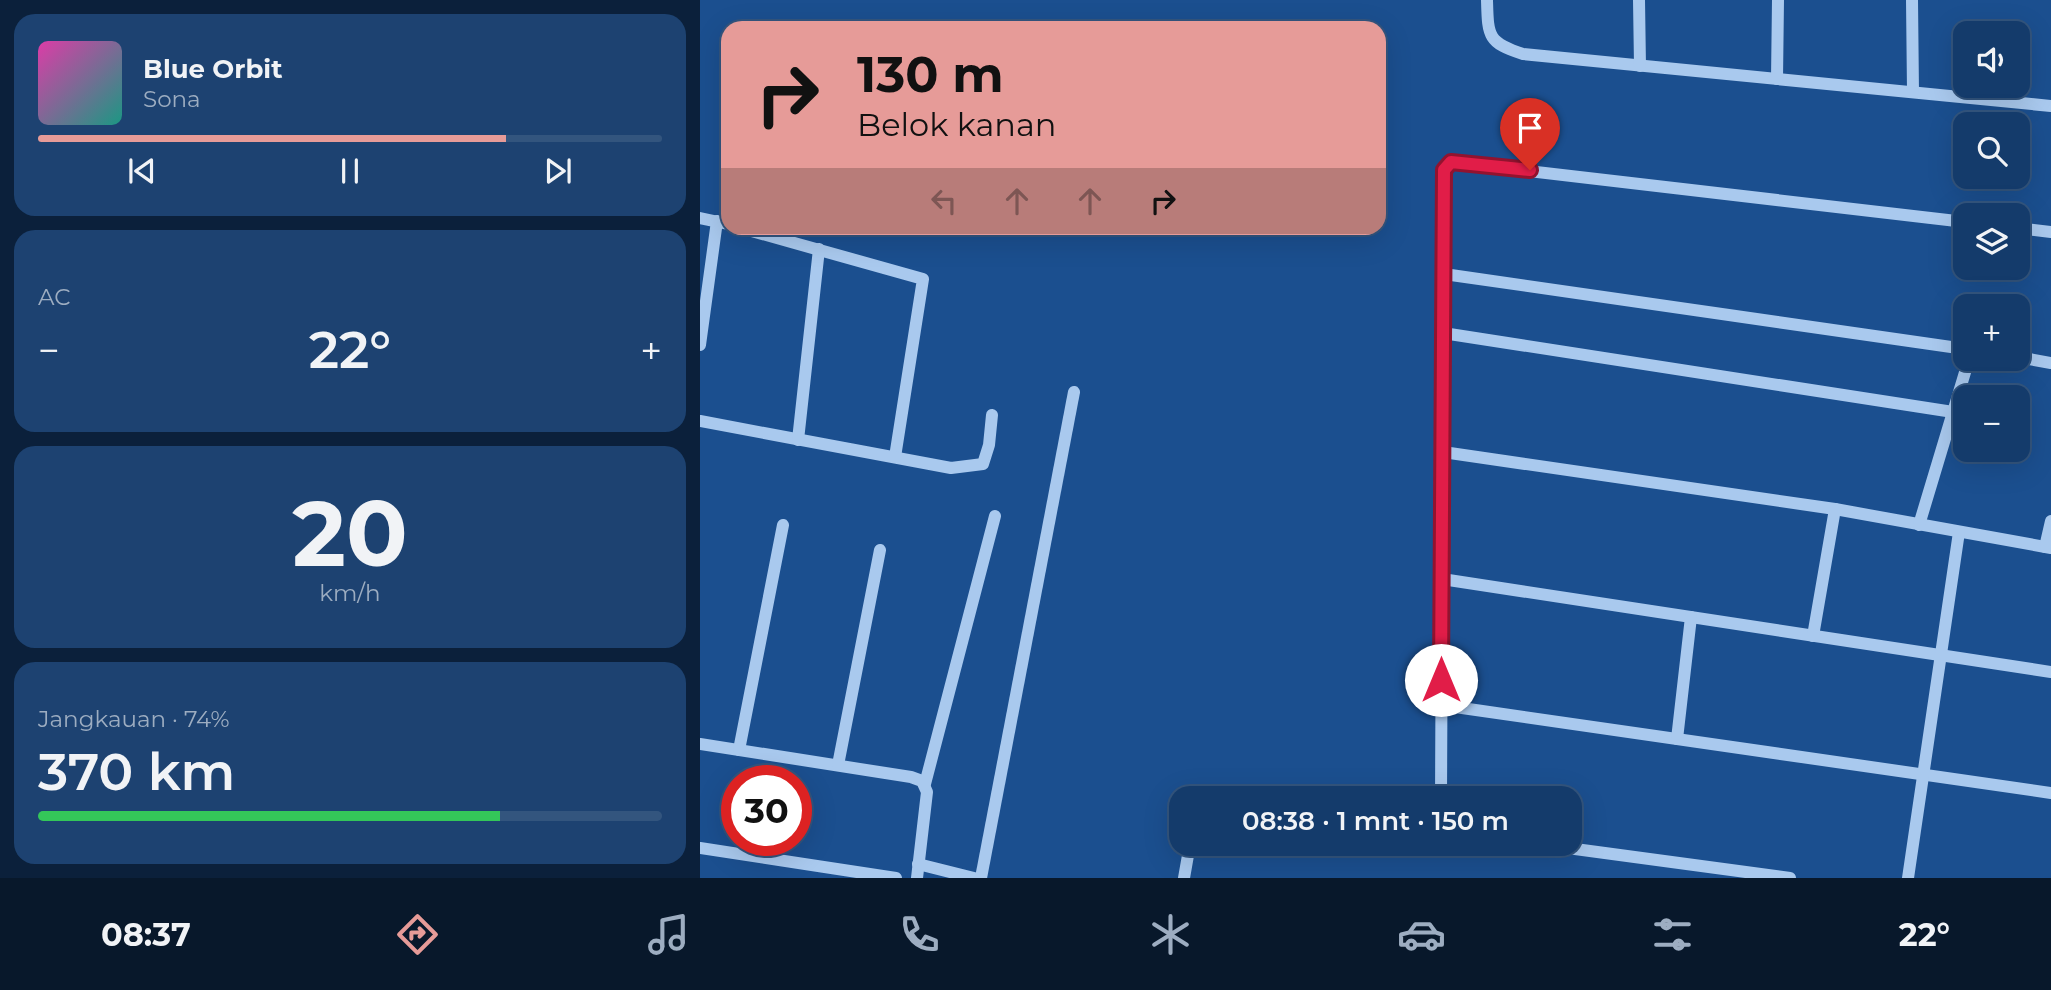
<!DOCTYPE html>
<html lang="id">
<head>
<meta charset="utf-8">
<style>
	body { margin:0; font-family:Montserrat,sans-serif; background:#1d4271; color:#f1f3f6; height:100vh; display:flex; flex-direction:column; font-size:26px; white-space:nowrap }
	* { box-sizing:border-box; margin:0 }
	p { font-size:23px; color:#9dadc1 }
	.icon { flex:none; width:38px; height:38px; fill:none; stroke:currentColor; stroke-width:2; stroke-linecap:round; stroke-linejoin:round }
	.map { position:relative; flex:1; overflow:hidden }
	.sheet { display:flex; flex-direction:column; gap:14px; padding:14px; background:#0b203b; width:700px }
	.sheet>* { flex:none }
	.hud { position:absolute; left:21px; top:21px; width:665px; height:214px; border-radius:21px; box-shadow:0 7px 28px #0002,0 0 0 2px #33557e; background:#e69b98; color:#111; overflow:hidden }
	.controls { position:absolute; left:1253px; top:21px; display:grid; gap:14px }
	.controls a { display:grid; place-items:center; width:77px; height:77px; border-radius:14px; background:#143b6b; box-shadow:0 7px 28px #0002,0 0 0 2px #33557e; font-size:35px }
	.speed { position:absolute; left:21px; top:765px; display:flex; gap:14px; font-size:35px; font-weight:700; text-align:center }
	.speed>* { display:grid; place-content:center; width:91px; height:91px; border-radius:50%; background:#143b6b; box-shadow:0 7px 28px #0002,0 0 0 2px #33557e; line-height:1 }
	.speed .limit { border:10px solid #d22; background:#fff; color:#111 }
	.pin { position:absolute; display:grid; place-items:center; width:60px; height:60px; color:#fff; margin:-72px -30px; border-radius:50% 50% 50% 0; rotate:-45deg; box-shadow:0 0 7px #0007 }
	.pin .icon { rotate:45deg }
	.me { position:absolute; width:77px; margin:-38px; rotate:0deg; stroke-linejoin:round; filter:drop-shadow(0 0 5px #0008) }
	.turn { display:flex; align-items:center; gap:24px; height:147px; padding:0 21px; font-size:32px }
	.turn .icon { width:91px; height:91px; stroke-width:2.5 }
	.turn b { display:block; font-size:49px; line-height:60px }
	.lanes { display:flex; align-items:center; height:66px; padding:0 21px; background:#0003; justify-content:center; gap:35px; direction:ltr }
	.lanes .off { opacity:.35 }
	.big { font-size:52px; font-weight:600; line-height:1.1 }
	.sheet .widget { flex:1; display:flex; flex-direction:column; justify-content:center; gap:10px; min-width:0; padding:0 24px; border-radius:21px; background:#1d4271 }
	.sheet .dial { align-items:center; gap:0 }
	.dial b { font-size:91px; line-height:1 }
	.song { display:flex; align-items:center; gap:21px }
	.cover { width:84px; height:84px; border-radius:10px; background:linear-gradient(135deg,hsl(320 70% 55%),hsl(170 70% 35%)) }
	.played { height:7px; border-radius:4px; background:linear-gradient(90deg,#e69b98 75%,#33557e 75%) }
	.keys { display:flex; justify-content:space-around; direction:ltr }
	.heat { display:flex; justify-content:space-between; align-items:center; font-size:38px; direction:ltr }
	.charge { height:10px; border-radius:5px; background:linear-gradient(90deg,#34c759 74%,#33557e 0) }
	.trip { position:absolute; left:469px; top:786px; width:413px; height:70px; border-radius:21px; background:#143b6b; box-shadow:0 7px 28px #0002,0 0 0 2px #33557e; font-weight:600; line-height:70px; text-align:center }
	.menu { display:flex; height:112px; justify-content:space-around; align-items:center; background:#08182b; color:#9dadc1 }
	.menu .icon { width:49px; height:49px }
	.menu .current { color:#e69b98 }
	.menu b { font-size:32px; color:#f1f3f6 }
	main { display:flex; flex:1; min-height:0 }
	.map>svg:first-child { display:block }
	.lines { fill:none; stroke-linecap:round; stroke-linejoin:round }
	.minor { stroke:#a9c9ee; stroke-width:12 }
	.route-casing { stroke:#92132f; stroke-width:18 }
	.route { stroke:#e11d48; stroke-width:12 }
</style>
</head>
<body>
<main>
<section class="sheet">
<div class="widget">
<div class="song"><i class="cover"></i><div><b>Blue Orbit</b><p>Sona</p></div></div>
<div class="played"></div>
<div class="keys"><svg class="icon" aria-label="previous" viewBox="0 0 24 24"><path d="M18 5L8 12l10 7zM5 5v14"/></svg><svg class="icon" aria-label="pause" viewBox="0 0 24 24"><path d="M8 5v14M16 5v14"/></svg><svg class="icon" aria-label="next" viewBox="0 0 24 24"><path d="M6 5l10 7-10 7zM19 5v14"/></svg></div>
</div>
<div class="widget"><p>AC</p>
<div class="heat"><a>−</a><b class="big">22°</b><a>+</a></div>
</div>
<div class="widget dial"><b>20</b><p>km/h</p></div>
<div class="widget"><p>Jangkauan · 74%</p><b class="big">370 km</b><div class="charge"></div></div>
</section>
<div class="map">
<svg width="1351" height="878" viewBox="0 0 1351 878">
	<rect width="100%" height="100%" fill="#1b4f8f"/>
	<g class="lines">
		<g class="minor">
			<path d="M787,0C788,35 787,43 823,54L1351,106"/>
			<polyline points="939,0 940,66"/>
			<polyline points="1212,0 1213,92"/>
			<polyline points="1077,79 1078,0"/>
			<polyline points="0,218 28,224"/>
			<polyline points="41,228 223,279 195,457"/>
			<polyline points="1318,228 1351,232"/>
			<polyline points="744,274 1265,349"/>
			<polyline points="743,333 1253,412"/>
			<polyline points="0,345 17,221"/>
			<polyline points="1318,357 1351,363"/>
			<polyline points="0,421 251,468 283,464 289,445 292,415"/>
			<polyline points="98,440 119,249"/>
			<polyline points="743,452 1135,509 1351,548"/>
			<polyline points="1219,525 1269,359"/>
			<polyline points="1345,547 1351,521"/>
			<polyline points="742,579 1351,672"/>
			<polyline points="1113,636 1135,509"/>
			<polyline points="741,705 1351,793"/>
			<polyline points="977,739 991,617"/>
			<polyline points="0,744 211,777 222,781 227,792 217,878"/>
			<polyline points="39,750 83,525"/>
			<polyline points="138,765 180,550"/>
			<polyline points="225,784 295,516"/>
			<polyline points="741,798 744,170 751,162 1265,222"/>
			<polyline points="838,844 1090,878"/>
			<polyline points="0,848 196,878"/>
			<polyline points="218,864 274,878"/>
			<polyline points="281,878 374,392"/>
			<polyline points="484,878 490,844"/>
			<polyline points="1208,878 1259,532"/>
		</g>
	</g>
	<g class="lines">
		<defs>
			<polyline id="route" points="741,680 744,170 751,162 830,170"/>
		</defs>
		<use href="#route" class="route-casing"/>
		<use href="#route" class="route"/>
	</g>
</svg>
<div class="controls">
<a><svg class="icon" aria-label="sound" viewBox="0 0 24 24"><path d="M4 9h4l5-4v14l-5-4H4zM17 9q2 3 0 6"/></svg></a>
<a><svg class="icon" aria-label="search" viewBox="0 0 24 24"><circle cx="10" cy="10" r="6"/><path d="M15 15l6 6"/></svg></a>
<a><svg class="icon" aria-label="layers" viewBox="0 0 24 24"><path d="M12 4l9 5-9 5-9-5zM3 14l9 5 9-5"/></svg></a>
<a>+</a>
<a>−</a>
</div>
<div class="speed"><div class="limit">30</div></div>
<div class="pin" style="left:830px;top:170px;background:#d93025"><svg class="icon" aria-label="arrive" viewBox="0 0 24 24"><path d="M6 21V4h12l-3 4 3 4H6"/></svg></div>
<svg class="me" style="left:741px;top:680px" viewBox="-20 -20 40 40"><circle r="19" fill="#fff"/><path d="M0-13L10 11 0 6-10 11z" fill="#e11d48"/></svg>
<div class="trip">08:38 · 1 mnt · 150 m</div>
<div class="hud">
<div class="turn"><svg class="icon" aria-label="right" viewBox="0 0 24 24"><path d="M7 20v-9h11M14 6l5 5-5 5"/></svg><div><b>130 m</b>Belok kanan</div></div>
<div class="lanes"><svg class="icon off" aria-label="left" viewBox="0 0 24 24"><path d="M17 20v-9H6M10 6l-5 5 5 5"/></svg><svg class="icon off" aria-label="ahead" viewBox="0 0 24 24"><path d="M12 20V5M6 11l6-6 6 6"/></svg><svg class="icon off" aria-label="ahead" viewBox="0 0 24 24"><path d="M12 20V5M6 11l6-6 6 6"/></svg><svg class="icon" aria-label="right" viewBox="0 0 24 24"><path d="M7 20v-9h11M14 6l5 5-5 5"/></svg></div>
</div>
</div>
</main>
<nav class="menu">
<b>08:37</b>
<svg class="icon current" aria-label="directions" viewBox="0 0 24 24"><path d="M12 3l9 9-9 9-9-9zM9 14v-3h6M13 9l2 2-2 2"/></svg>
<svg class="icon" aria-label="music" viewBox="0 0 24 24"><path d="M9 18V5l10-2v13"/><circle cx="6" cy="18" r="3"/><circle cx="16" cy="16" r="3"/></svg>
<svg class="icon" aria-label="phone" viewBox="0 0 24 24"><path d="M5 4h4l2 5-3 2q2 4 5 5l2-3 5 2v4C11 20 4 13 5 4z"/></svg>
<svg class="icon" aria-label="climate" viewBox="0 0 24 24"><path d="M12 3v18M4 7l16 10M4 17L20 7"/></svg>
<svg class="icon" aria-label="car" viewBox="0 0 24 24"><path d="M5 17H2v-5l4-1 3-4h7l3 4 3 1v5h-3M9 17h6M6 11h13"/><circle cx="7" cy="17" r="2"/><circle cx="17" cy="17" r="2"/></svg>
<svg class="icon" aria-label="filters" viewBox="0 0 24 24"><path d="M4 7h16M4 17h16"/><circle cx="9" cy="7" r="2"/><circle cx="15" cy="17" r="2"/></svg>
<b>22°</b>
</nav>
</body>
</html>
